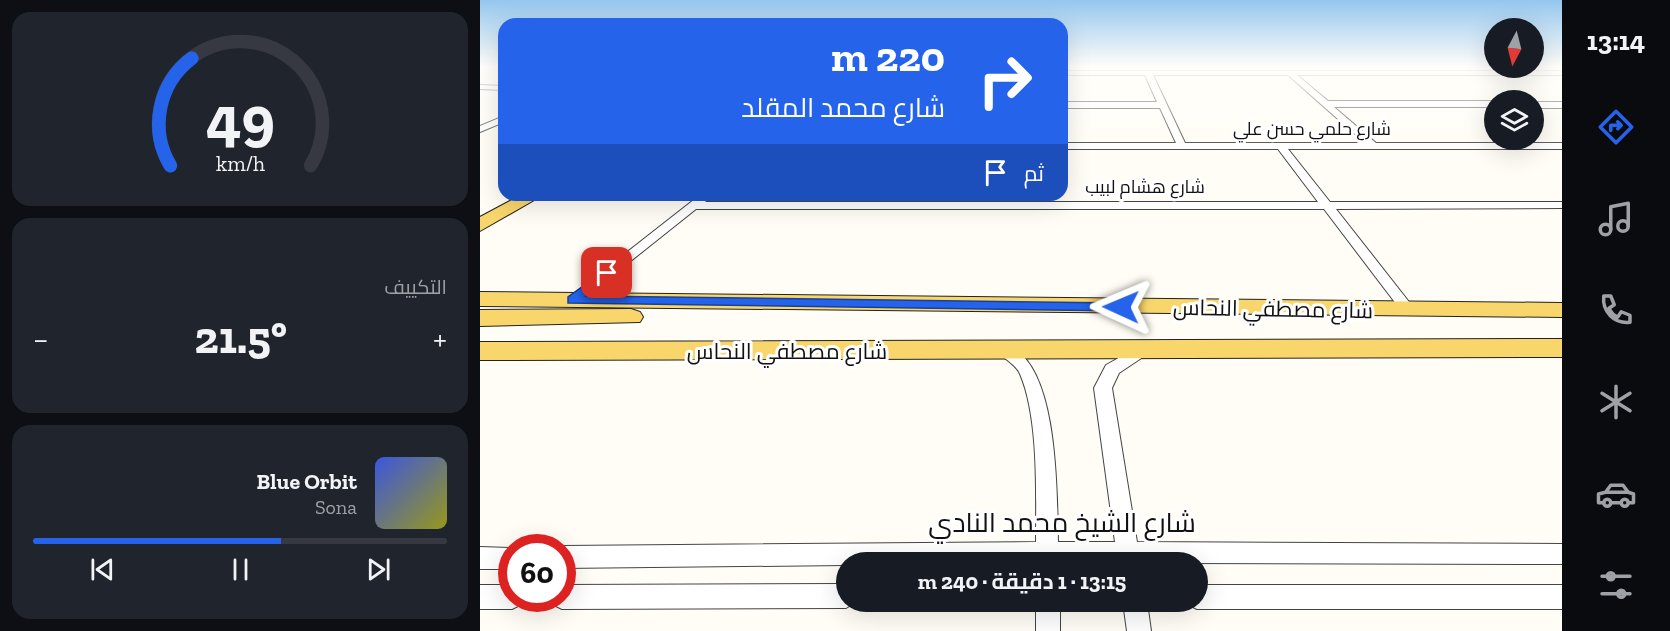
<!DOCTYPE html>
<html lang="ar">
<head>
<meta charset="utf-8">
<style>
	body { margin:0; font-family:"Zilla Slab",Cairo,serif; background:#20242c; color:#f1f3f6; direction:rtl; height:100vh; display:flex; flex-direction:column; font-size:22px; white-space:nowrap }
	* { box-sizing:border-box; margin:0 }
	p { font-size:20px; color:#9ea1a6 }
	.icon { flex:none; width:33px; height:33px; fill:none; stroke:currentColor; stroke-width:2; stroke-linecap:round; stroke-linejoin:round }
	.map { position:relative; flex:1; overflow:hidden; direction:ltr }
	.drawer { display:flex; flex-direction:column; gap:12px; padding:12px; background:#0d0f14; width:480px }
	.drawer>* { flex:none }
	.banner { position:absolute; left:18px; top:18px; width:570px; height:183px; border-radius:18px; box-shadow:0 6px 24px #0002; direction:rtl; background:#2563eb; color:#fff; overflow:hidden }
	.needle { width:39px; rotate:187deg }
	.fabs { position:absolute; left:1004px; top:18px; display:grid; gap:12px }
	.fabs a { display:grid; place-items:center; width:60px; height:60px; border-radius:50%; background:#171b24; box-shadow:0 6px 24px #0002; font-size:30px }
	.speed { position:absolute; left:18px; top:534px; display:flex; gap:12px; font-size:30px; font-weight:700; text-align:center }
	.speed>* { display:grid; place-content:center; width:78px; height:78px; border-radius:50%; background:#171b24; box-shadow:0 6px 24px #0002; line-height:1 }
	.speed .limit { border:9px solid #d22; background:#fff; color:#111 }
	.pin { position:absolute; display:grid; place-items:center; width:51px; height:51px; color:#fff; margin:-26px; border-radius:12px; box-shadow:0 3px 9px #0006 }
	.me { position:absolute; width:66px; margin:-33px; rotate:271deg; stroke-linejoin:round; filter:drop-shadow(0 0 4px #0008) }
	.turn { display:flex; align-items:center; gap:21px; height:126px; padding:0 24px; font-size:27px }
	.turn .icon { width:78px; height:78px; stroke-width:2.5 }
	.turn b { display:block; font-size:42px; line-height:51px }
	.then { display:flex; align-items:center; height:57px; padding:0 24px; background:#0003; gap:12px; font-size:22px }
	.big { font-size:45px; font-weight:700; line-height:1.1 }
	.drawer .widget { flex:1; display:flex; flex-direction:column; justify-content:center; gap:9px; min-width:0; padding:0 21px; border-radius:18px; background:#20242c }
	.drawer .dial { align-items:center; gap:0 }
	.dial svg { height:156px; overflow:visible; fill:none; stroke:#363941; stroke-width:7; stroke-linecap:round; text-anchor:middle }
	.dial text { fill:#f1f3f6; stroke:none }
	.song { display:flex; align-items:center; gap:18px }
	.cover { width:72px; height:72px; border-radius:9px; background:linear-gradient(135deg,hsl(230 70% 55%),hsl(60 70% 35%)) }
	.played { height:6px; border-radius:3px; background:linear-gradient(90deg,#2563eb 60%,#363941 60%) }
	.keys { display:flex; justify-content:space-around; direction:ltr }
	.heat { display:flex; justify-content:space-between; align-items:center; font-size:33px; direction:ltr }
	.trip { position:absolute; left:356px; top:552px; width:372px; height:60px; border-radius:30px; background:#171b24; box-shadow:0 6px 24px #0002; font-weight:700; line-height:60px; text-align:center; direction:rtl }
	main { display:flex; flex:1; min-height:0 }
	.dock { display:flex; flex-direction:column; width:108px; justify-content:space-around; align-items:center; background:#090b0e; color:#9ea1a6 }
	.dock .icon { width:42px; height:42px }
	.dock .selected { color:#2563eb }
	.dock b { font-size:27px; color:#f1f3f6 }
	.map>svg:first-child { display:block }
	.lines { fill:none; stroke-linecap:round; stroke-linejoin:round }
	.street-casing { stroke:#444; stroke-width:2 }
	.primary-casing { stroke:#222; stroke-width:2 }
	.street { fill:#fff; fill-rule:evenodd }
	.primary { fill:#f9d66b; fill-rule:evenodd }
	.route { fill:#2563eb; stroke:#184099; stroke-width:1.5 }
	.labels { text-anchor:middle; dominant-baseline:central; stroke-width:6; stroke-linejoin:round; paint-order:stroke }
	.far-street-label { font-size:18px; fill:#111; stroke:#fff }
	.street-label { font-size:22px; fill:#111; stroke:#fff }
	.near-street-label { font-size:27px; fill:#111; stroke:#fff }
</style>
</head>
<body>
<main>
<nav class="dock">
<b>13:14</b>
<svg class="icon selected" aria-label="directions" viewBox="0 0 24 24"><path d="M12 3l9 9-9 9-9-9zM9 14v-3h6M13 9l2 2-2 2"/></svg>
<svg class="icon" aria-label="music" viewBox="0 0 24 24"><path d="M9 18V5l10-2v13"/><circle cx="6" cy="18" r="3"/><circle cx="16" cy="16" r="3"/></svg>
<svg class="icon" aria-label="phone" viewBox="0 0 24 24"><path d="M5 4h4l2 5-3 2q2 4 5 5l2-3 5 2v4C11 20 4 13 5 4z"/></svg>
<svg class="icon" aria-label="climate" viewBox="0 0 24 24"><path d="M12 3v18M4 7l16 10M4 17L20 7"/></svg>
<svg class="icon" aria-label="car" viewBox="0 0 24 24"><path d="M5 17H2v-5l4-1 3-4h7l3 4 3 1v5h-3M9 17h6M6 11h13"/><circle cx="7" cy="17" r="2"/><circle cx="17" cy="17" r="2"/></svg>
<svg class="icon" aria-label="filters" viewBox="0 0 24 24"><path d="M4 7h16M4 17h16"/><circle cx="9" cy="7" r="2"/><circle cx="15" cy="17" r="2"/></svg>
</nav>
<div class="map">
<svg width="1082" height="631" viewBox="0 0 1082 631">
	<rect width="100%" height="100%" fill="#fffdf5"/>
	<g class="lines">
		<defs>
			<g id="street">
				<path d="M582,71H1082V75H817L848,101H1014V107H854L896,143H1082V149H808L850,202H1082V208L856,209L933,307L935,310L928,315L923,313L844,209H216L98,303L93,304L86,300L220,195H233L225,202H838L798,149H582V143H696L680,108H582V102H677L665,75H582ZM673,75H808L885,143H705Z"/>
				<polygon points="0,85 24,86 24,90 0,89"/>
				<rect x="1053" y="102" width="29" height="6"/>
				<polygon points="24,116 24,122 0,132 0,126"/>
				<path d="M526,346C579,360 577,496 578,542H635L614,388L626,365L660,346L668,351L666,355L639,373L632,388L657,542L1082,544V564L366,562V565L82,568V548H79L82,546L556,542C556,494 559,418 540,374C535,363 524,360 518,351Z"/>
				<polygon points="0,547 32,548 32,569 0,569"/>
				<polygon points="366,584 366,602 376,602 366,608 82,609 74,605 71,598 82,598 82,585"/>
				<polygon points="0,585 32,585 32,598 43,598 40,605 32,609 0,609"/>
				<polygon points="717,585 1082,585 1082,609 717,609 709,605 707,602 717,602"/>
				<rect x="556" y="602" width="24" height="29"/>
				<polygon points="643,602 667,602 671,631 647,631"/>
			</g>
			<g id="primary">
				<polygon points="41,195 63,195 0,231 0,217"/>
				<polygon points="0,292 1082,303 1082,317 0,306"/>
				<polygon points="151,309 160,312 163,317 160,322 0,326 0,310"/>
				<polygon points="1082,339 1082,357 0,360 0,342"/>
			</g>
		</defs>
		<use href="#street" class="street-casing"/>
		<use href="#primary" class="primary-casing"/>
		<use href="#street" class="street"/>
		<use href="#primary" class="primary"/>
	</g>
	<linearGradient id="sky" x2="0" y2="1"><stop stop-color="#95c6ee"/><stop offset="0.43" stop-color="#fffefa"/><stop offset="1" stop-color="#fffefa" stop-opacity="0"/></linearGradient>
	<rect width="1082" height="155" fill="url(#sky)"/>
	<polygon class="route" points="127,269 131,271 131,276 106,296 641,303 648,307 641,311 88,303 88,297"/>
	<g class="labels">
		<g class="far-street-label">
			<text x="832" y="129">شارع حلمي حسن علي</text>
			<text x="665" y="187">شارع هشام لبيب</text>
		</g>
		<g class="street-label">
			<text transform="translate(793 309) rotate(1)">شارع مصطفي النحاس</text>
			<text x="307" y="351">شارع مصطفي النحاس</text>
		</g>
		<g class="near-street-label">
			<text x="582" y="523">شارع الشيخ محمد النادي</text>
		</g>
	</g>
</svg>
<div class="fabs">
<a><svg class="needle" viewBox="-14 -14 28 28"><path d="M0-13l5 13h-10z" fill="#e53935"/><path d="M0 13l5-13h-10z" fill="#9ea1a6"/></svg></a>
<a><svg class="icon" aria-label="layers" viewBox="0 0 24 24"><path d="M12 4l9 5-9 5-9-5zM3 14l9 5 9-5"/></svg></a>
</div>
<div class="speed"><div class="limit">60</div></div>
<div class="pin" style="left:127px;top:273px;background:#d93025"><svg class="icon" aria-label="arrive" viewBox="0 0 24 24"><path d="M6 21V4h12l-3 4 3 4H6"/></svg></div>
<svg class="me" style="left:641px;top:307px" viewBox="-20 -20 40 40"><path d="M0-17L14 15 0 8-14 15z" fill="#2563eb" stroke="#fff" stroke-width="4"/></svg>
<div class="trip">13:15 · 1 دقيقة · 240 m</div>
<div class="banner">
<div class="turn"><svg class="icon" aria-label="right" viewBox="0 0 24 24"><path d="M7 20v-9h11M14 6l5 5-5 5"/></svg><div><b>220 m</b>شارع محمد المقلد</div></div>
<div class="then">ثم<svg class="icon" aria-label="arrive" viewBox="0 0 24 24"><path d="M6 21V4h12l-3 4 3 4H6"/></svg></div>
</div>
</div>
<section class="drawer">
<div class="widget dial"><svg viewBox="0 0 100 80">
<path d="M14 69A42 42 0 1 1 86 69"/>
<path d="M14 69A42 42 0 0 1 25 14" stroke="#2563eb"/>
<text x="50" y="56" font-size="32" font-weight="700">49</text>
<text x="50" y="72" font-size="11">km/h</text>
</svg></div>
<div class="widget"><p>التكييف</p>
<div class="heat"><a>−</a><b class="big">21.5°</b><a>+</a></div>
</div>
<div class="widget">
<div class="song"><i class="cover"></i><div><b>Blue Orbit</b><p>Sona</p></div></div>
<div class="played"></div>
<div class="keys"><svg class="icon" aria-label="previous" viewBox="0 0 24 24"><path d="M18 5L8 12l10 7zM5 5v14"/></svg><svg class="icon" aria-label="pause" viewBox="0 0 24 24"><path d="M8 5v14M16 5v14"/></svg><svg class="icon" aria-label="next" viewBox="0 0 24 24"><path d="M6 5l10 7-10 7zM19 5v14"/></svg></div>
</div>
</section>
</main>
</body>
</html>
